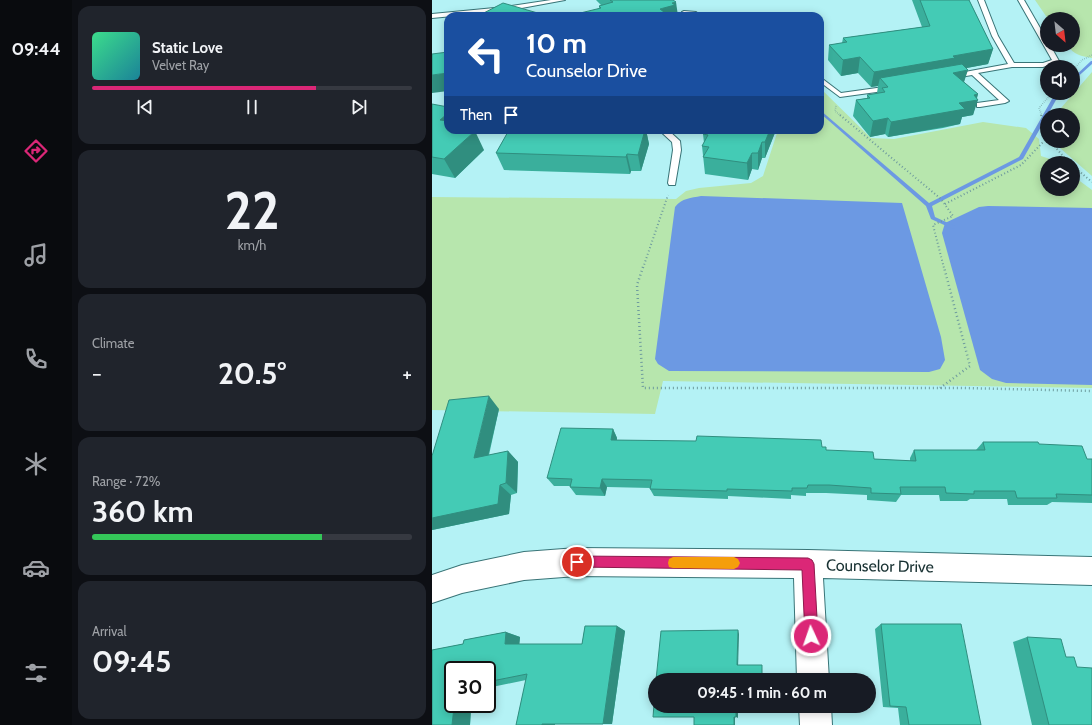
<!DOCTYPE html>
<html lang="en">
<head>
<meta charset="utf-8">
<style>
	body { margin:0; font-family:Cabin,sans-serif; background:#20242c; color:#f1f3f6; height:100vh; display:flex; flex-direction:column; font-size:15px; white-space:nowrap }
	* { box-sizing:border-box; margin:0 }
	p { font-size:13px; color:#9ea1a6 }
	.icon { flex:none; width:22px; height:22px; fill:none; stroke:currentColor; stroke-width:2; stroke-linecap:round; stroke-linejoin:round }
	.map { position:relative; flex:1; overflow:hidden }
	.drawer { display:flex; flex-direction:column; gap:6px; padding:6px; background:#0d0f14; width:360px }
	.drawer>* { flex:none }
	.top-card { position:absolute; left:12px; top:12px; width:380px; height:122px; border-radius:12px; box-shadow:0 2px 10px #0003; background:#1a4fa0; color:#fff; overflow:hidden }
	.needle { width:26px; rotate:152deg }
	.fabs { position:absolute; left:608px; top:12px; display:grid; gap:8px }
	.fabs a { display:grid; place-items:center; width:40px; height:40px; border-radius:50%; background:#171b24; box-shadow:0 2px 10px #0003; font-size:20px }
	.speed { position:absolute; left:12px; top:661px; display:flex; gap:8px; font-size:20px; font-weight:700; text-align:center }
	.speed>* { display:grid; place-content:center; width:52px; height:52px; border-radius:50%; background:#171b24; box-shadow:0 2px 10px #0003; line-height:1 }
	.speed .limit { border:2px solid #111; border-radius:6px; background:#fff; color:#111 }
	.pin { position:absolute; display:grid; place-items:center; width:34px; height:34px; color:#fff; margin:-17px; border:2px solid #fff; border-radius:50%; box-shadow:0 1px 4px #0007 }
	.me { position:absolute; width:44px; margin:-22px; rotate:357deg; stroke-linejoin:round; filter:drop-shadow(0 0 3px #0008) }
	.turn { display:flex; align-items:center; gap:14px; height:84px; padding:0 16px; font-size:18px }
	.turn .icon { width:52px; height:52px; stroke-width:2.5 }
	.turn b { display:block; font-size:28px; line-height:34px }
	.then { display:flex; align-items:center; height:38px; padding:0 16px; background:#0003; gap:8px; font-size:15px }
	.big { font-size:30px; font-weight:700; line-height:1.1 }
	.drawer .tile { flex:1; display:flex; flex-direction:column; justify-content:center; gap:6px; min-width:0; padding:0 14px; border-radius:12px; background:#20242c }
	.drawer .dial { align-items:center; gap:0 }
	.dial b { font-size:52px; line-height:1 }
	.song { display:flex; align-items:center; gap:12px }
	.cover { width:48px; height:48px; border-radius:6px; background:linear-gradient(135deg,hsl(150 70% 55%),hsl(190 70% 35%)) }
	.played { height:4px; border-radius:2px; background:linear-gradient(90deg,#db2777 70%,#363941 70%) }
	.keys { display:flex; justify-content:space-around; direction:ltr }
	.heat { display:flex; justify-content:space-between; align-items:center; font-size:22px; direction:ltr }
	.charge { height:6px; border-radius:3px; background:linear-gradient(90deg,#34c759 72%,#363941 0) }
	.trip { position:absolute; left:216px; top:673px; width:228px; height:40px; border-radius:20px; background:#171b24; box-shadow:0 2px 10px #0003; font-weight:700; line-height:40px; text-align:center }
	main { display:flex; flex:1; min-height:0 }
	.tabs { display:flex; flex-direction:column; width:72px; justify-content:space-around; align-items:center; background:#090b0e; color:#9ea1a6 }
	.tabs .icon { width:28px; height:28px }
	.tabs .current { color:#db2777 }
	.tabs b { font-size:18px; color:#f1f3f6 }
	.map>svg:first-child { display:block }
	.green { fill:#b7e6ad }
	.water { fill:#6c99e3 }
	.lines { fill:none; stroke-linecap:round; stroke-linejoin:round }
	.stream { fill:#6c99e3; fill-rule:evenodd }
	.lane-casing { stroke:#397477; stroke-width:2 }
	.street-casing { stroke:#397477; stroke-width:2 }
	.path-far2 { stroke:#6f9c9e; stroke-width:1.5; stroke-dasharray:0.5 1.5; stroke-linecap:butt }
	.path-far1 { stroke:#6f9c9e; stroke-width:2; stroke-dasharray:1 2.5; stroke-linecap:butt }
	.path { stroke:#6f9c9e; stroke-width:2.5; stroke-dasharray:1 3; stroke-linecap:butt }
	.lane { fill:#fff; fill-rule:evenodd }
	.street { fill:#fff; fill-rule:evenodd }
	.wall { fill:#3aaf9c }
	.shaded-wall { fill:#308e7f }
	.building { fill:#44cbb5; stroke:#308e7f }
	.route { fill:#db2777; stroke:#8e194d }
	.slow { fill:#f59e0b }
	.labels { text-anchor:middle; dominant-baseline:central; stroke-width:3.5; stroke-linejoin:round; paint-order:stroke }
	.near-street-label { font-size:16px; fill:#183132; stroke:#fff }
</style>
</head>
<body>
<main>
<nav class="tabs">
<b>09:44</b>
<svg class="icon current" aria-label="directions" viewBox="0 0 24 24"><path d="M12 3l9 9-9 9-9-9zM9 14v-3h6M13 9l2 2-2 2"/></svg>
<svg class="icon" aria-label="music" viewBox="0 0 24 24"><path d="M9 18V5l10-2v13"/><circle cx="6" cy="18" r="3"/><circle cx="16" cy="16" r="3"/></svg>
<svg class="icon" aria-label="phone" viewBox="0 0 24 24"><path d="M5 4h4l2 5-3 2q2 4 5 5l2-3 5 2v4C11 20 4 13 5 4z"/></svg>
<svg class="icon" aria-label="climate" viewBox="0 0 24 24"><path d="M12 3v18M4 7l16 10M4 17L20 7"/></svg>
<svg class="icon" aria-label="car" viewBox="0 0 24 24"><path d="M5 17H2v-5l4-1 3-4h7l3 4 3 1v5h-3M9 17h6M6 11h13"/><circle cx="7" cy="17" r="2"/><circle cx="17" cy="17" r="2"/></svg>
<svg class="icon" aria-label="filters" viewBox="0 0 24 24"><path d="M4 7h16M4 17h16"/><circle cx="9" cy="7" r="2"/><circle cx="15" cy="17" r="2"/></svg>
</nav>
<section class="drawer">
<div class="tile">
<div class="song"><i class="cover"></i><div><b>Static Love</b><p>Velvet Ray</p></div></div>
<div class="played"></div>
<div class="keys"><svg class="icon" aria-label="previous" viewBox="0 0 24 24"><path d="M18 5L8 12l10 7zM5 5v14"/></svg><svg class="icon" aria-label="pause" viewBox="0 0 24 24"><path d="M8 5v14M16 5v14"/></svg><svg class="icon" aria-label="next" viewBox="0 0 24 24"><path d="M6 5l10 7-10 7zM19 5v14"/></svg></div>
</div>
<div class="tile dial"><b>22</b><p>km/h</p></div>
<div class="tile"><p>Climate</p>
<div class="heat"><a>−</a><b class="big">20.5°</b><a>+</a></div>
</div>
<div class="tile"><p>Range · 72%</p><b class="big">360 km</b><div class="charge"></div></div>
<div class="tile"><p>Arrival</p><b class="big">09:45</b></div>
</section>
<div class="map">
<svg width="660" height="725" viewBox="0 0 660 725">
	<rect width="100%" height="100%" fill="#b4f2f5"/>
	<g class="green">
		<path d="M603,0H660V58C649,56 642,55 635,45H641V19H616Z"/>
		<polygon points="660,72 660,176 628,148 626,141 641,141 641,115 626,115 629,108"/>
		<polygon points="388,88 439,138 462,139 551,122 594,128 607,139 609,156 618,159 624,163 615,163 615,189 641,189 641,176 660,190 660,388 231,381 223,414 0,410 0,197 244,199 254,191 267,188 319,183 331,176 346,130 388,130"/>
	</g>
	<g class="water">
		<path d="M269,196L470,203L509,337L513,360L508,369L497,372L237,371L226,364L223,359L243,207C250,198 259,198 269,196Z"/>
		<polygon points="556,206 660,208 660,385 574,383 560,379 548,370 510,233 513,223 547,207"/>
	</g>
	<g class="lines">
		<g class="stream">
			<polygon points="659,61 660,61 660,64 641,81 641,78"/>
			<polygon points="625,93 630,93 624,100 591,159 500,206 503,217 523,226 523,228 521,229 499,219 494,206 388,113 388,110 497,203 587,157 620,99"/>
		</g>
		<defs>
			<g id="lane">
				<polygon points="119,0 133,0 73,11 0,18 0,14 73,7"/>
				<polygon points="546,0 552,0 566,36 582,63 611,63 620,60 586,0 592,0 615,40 615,45 618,45 627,61 611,67 580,67 546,73 577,101 573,103 548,107 545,107 545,103 567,100 540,75 522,78 519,76 522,74 576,64 560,36"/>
				<polygon points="252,11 264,12 269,16 250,14 250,12"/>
				<polygon points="388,77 409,93 459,86 462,88 459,90 408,97 388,82"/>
				<polygon points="227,130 236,130 248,141 249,150 243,185 237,185 236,183 241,150 240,142"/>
			</g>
			<g id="street">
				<polygon points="145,548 376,550 660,557 660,585 391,578 397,680 365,680 362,578 145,576 92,580 30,593 0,603 0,575 30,565 92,552"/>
				<polygon points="367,706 399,706 400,725 368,725"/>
			</g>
		</defs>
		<use href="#lane" class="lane-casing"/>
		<use href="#street" class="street-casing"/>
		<g class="path-far2">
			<polyline points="641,70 650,60 660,55"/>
			<polyline points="404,106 403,111 409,116"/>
			<polyline points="610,116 607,108 620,93"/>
		</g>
		<g class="path-far1">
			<polyline points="408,115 509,199 521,216 501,225 512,268"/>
			<polyline points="609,115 615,133"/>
			<polyline points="618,141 637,163"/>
			<polyline points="641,166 660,182"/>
			<polyline points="513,204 589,165 615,138"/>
			<polyline points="211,268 236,195"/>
		</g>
		<g class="path">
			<polyline points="211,267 205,285 211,388 532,388 660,391"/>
			<polyline points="508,388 538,366 512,267"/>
		</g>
		<use href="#lane" class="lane"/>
		<use href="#street" class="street"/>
	</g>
	<g class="wall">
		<polygon points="164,0 241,0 167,8 167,6 170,6"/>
		<polygon points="480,0 537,0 561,49 556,64 534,68 532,82 546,94 541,115 530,117 528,124 511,128 456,137 453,134 438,137 421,116 424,100 435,98 435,95 445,93 446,86 439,87 426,73 409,76 396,60 397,45 410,43 411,38 490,27"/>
		<polygon points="0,104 16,130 52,150 23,178 0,174"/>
		<polygon points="77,130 214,130 217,144 209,171 199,171 198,174 72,170 64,153"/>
		<polygon points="273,130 344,130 333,158 330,158 326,170 320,169 316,180 273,174 270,146 272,143 271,134"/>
		<polygon points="67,409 57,455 76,451 86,462 85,493 79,495 77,514 0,530"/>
		<polygon points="181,429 185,438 185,440 390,447 394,450 442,459 478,461 478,458 482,450 544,450 551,442 607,444 655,459 660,459 660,503 620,502 615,505 576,505 575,499 538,499 535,501 508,501 507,495 469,495 464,502 435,500 435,495 394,493 374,493 374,496 359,495 359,499 296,496 296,499 222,496 218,489 219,488 175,487 173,496 144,495 138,487 138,486 122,486 115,478"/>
		<polygon points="449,624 549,725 468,725 466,708 451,707 443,629"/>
		<polygon points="153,626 185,626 193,631 180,724 123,724 123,725 84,725 94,680 55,688 55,670 21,670 21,704 42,704 42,707 39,708 38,725 0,725 0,650 31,644 32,640 74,632 88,637 87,644 150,644"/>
		<polygon points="595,637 634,657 660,725 600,725 581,642"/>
	</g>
	<g class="shaded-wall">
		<polygon points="244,2 246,16 217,16 240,3"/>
		<polygon points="561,49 556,64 519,71 448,78 446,86 439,87 442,72 521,56"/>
		<polygon points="428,57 426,73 409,76 411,60"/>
		<polygon points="536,70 531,85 521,73"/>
		<polygon points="16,73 16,91 0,93 0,75"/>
		<polygon points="546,94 544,100 546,100 541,115 530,117 528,124 456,137 459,122"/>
		<polygon points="16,113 16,130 27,130 24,133 28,140 23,144 19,137 18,138 8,120"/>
		<polygon points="456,118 453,134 438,137 441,121"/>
		<polygon points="213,130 214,130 217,144 209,171 206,155"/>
		<polygon points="338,130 344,130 333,158 333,142"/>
		<polygon points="43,131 52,150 23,178 12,159"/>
		<polygon points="330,142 330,158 326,170 326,153"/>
		<polygon points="320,153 320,169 316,180 315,163"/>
		<polygon points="195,154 199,171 198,174 194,157"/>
		<polygon points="57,396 67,409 53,469 42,458"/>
		<polygon points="181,429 185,438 183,448 179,440"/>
		<polygon points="76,451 86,462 85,493 74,483"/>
		<polygon points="170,479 175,487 173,496 168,488"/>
		<polygon points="68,485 79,495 77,514 0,530 0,518"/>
		<polygon points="185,626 193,631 180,724 171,724"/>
		<polygon points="306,630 307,634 306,669 305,665"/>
		<polygon points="74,632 88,637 87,649 73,644"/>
		<polygon points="25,704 42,704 42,707 39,708 38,725 20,725 22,707"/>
		<polygon points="304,706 306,706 306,718 304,717"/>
		<rect x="302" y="717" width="1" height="8"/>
		<rect x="110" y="724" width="13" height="1"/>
	</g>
	<g class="building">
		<polygon points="178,0 241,0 244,2 240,3 243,5 228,9 232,12 217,16 136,16 169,8 167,6 181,2"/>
		<polygon points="488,0 537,0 561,49 521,56 523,58 442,72 428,57 411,60 397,45 415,42 411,38 498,26"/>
		<polygon points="71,3 116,16 46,16"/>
		<polygon points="16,52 16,73 0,75 0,54"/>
		<polygon points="530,64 536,70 521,73 546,94 542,95 546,100 527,103 533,109 459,122 456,118 441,121 424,100 438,98 435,95 453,92 450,88 456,87 448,78"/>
		<polygon points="0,104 16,107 16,113 8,120 16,121 16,123 13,126 16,126 16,130 38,130 43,131 12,159 0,157"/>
		<polygon points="77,130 213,130 206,155 195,154 194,157 64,153"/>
		<polygon points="273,130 338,130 333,142 330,142 326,153 320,153 315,163 271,157 277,147 270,146 276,135 271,134"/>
		<polygon points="57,396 42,458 76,451 74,483 68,485 66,504 0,518 0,456 17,400"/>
		<polygon points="129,428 181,429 179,440 264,441 265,436 389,440 390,447 394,447 394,450 441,452 442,459 484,461 482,450 553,450 551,442 606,442 607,444 650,446 655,459 660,459 660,495 624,494 625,498 585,498 583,491 542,491 542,494 514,493 513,487 468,487 469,494 439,493 439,488 397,485 376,485 375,488 360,488 360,491 295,489 295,491 218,489 220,480 170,479 168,488 138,487 140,479 115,478"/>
		<polygon points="449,624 529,624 549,725 477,725 474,707 458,706"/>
		<polygon points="153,626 185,626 171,724 110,724 110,725 84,725 95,674 55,682 55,670 21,670 21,704 25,704 25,706 22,707 20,725 0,725 0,650 31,644 32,640 74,632 73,644 150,644"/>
		<polygon points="306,630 305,665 330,665 330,680 224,680 229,631"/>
		<polygon points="595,637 629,639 634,657 642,657 645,667 660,668 660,725 617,725"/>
		<polygon points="223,692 223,706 304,706 304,717 302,717 302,725 262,725 262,717 221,717"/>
	</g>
	<polygon class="route" points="145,556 376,558 380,560 382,564 386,636 384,641 379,643 375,641 373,636 370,570 145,567 141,566 139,562 141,558"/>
	<polygon class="slow" points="241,557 302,557 306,559 308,563 306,567 302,569 241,568 237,567 236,563 237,559"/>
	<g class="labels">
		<g class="near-street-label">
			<text transform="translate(448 566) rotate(1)">Counselor Drive</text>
		</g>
	</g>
</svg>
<div class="fabs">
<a><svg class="needle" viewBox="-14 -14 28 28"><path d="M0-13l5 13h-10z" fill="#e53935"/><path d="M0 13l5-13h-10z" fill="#9ea1a6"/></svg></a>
<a><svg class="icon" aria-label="sound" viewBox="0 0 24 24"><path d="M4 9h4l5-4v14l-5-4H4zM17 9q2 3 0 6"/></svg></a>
<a><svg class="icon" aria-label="search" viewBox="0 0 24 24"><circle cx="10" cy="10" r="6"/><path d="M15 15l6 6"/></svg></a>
<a><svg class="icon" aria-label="layers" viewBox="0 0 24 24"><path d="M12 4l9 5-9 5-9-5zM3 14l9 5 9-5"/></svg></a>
</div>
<div class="speed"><div class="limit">30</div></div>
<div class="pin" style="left:145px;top:562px;background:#d93025"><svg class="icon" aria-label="arrive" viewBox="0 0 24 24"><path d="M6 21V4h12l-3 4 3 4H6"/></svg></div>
<svg class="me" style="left:379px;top:636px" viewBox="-20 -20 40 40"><circle r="17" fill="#db2777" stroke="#fff" stroke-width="3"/><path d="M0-11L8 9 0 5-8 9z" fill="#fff"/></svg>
<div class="trip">09:45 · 1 min · 60 m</div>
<div class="top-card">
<div class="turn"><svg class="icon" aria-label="left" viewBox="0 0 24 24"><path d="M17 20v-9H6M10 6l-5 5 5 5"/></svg><div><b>10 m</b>Counselor Drive</div></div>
<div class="then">Then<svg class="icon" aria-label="arrive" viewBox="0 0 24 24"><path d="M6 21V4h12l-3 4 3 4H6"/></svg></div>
</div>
</div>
</main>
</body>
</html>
